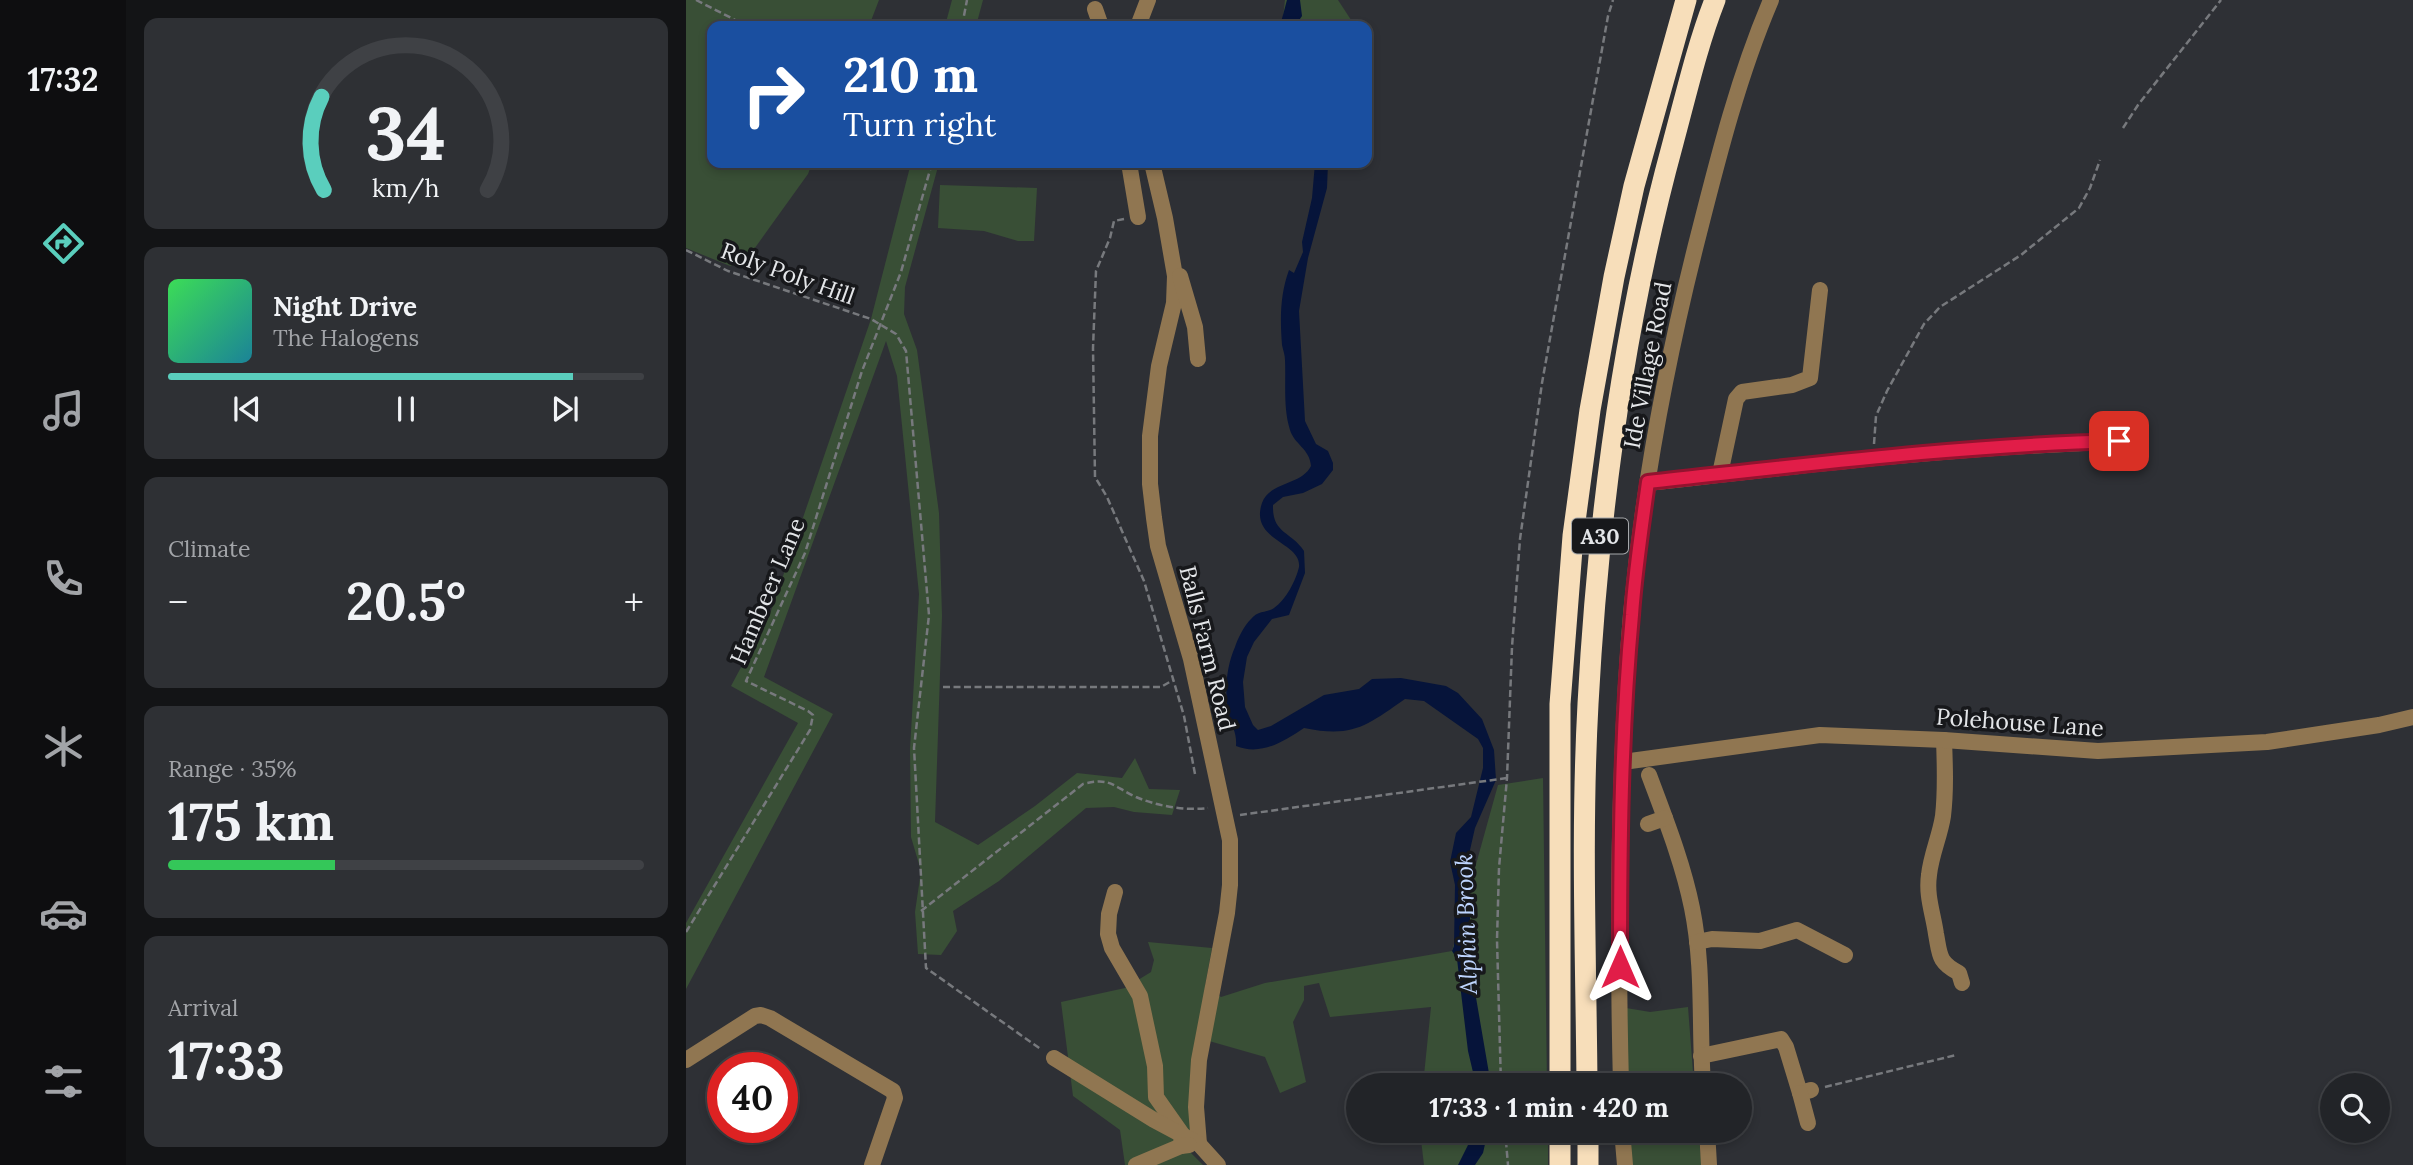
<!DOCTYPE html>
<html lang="en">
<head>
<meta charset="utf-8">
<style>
	body { margin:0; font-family:Lora,serif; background:#2e3034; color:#f1f3f6; height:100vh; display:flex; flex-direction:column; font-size:26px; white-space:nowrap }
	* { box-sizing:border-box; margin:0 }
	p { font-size:23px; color:#a2a4a8 }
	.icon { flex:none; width:38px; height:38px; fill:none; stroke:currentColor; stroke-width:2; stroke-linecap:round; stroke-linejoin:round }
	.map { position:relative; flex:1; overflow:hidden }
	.panel { display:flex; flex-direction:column; gap:18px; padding:18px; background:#131416; width:560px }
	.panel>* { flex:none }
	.top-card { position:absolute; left:21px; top:21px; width:665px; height:147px; border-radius:14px; box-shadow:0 4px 10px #0003,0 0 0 2px #3f4145; background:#1a4fa0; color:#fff; overflow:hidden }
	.controls { position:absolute; left:1634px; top:1073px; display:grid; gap:14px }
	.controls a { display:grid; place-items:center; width:70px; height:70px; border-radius:50%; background:#222428; box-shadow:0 4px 10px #0003,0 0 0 2px #3f4145; font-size:35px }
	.speed { position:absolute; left:21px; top:1052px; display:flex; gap:14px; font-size:35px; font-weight:700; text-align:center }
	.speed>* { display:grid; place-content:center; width:91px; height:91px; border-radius:50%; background:#222428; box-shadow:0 4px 10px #0003,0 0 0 2px #3f4145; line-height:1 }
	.speed .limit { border:10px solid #d22; background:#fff; color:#111 }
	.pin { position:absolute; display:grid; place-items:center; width:60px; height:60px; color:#fff; margin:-30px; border-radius:14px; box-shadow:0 4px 10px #0006 }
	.me { position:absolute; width:77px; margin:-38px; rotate:0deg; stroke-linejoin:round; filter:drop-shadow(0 0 5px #0008) }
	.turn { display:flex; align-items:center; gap:24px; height:147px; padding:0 21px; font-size:32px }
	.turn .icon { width:91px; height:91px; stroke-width:2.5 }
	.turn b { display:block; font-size:49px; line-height:60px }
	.big { font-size:52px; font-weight:700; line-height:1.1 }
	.panel .card { flex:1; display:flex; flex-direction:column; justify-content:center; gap:10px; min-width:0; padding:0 24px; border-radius:14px; background:#2e3034 }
	.panel .dial { align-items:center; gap:0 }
	.dial svg { height:182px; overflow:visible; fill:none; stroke:#3f4145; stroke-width:7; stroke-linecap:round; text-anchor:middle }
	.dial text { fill:#f1f3f6; stroke:none }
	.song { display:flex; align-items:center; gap:21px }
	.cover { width:84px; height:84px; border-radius:10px; background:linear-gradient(135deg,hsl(130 70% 55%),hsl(190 70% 35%)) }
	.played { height:7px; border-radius:4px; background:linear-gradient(90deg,#5acebd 85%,#3f4145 85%) }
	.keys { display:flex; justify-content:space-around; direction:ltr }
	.heat { display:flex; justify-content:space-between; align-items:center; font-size:38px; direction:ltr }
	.charge { height:10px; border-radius:5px; background:linear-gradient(90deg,#34c759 35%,#3f4145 0) }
	.trip { position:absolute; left:660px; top:1073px; width:406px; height:70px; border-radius:35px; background:#222428; box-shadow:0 4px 10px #0003,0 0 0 2px #3f4145; font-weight:700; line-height:70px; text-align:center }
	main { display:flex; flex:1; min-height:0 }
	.tabs { display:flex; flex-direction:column; width:126px; justify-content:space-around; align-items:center; background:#0e0e10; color:#a2a4a8 }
	.tabs .icon { width:49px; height:49px }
	.tabs .on { color:#5acebd }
	.tabs b { font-size:32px; color:#f1f3f6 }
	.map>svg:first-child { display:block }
	.green { fill:#394f36 }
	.water { fill:#06143a }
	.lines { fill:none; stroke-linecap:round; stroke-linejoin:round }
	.path { stroke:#77797d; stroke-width:2.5; stroke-dasharray:7 3.5; stroke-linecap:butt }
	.minor { stroke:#907651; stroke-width:16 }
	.highway { stroke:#f7deba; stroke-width:21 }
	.route-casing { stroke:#92132f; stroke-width:18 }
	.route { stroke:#e11d48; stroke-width:12 }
	.labels { text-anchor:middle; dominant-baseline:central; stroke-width:7; stroke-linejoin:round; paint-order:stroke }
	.shield { fill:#17181b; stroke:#a6a8ab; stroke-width:2 }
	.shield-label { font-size:21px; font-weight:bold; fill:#e4e6e9 }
	.street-label { font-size:23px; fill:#e4e6e9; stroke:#17181b }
	.water-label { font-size:24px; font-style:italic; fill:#bed4fe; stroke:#17181b }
</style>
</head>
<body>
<main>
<nav class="tabs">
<b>17:32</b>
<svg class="icon on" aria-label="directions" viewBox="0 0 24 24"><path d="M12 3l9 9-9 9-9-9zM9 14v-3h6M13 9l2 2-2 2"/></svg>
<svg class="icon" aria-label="music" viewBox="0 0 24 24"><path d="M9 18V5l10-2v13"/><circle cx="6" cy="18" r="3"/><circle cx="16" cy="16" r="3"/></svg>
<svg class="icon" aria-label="phone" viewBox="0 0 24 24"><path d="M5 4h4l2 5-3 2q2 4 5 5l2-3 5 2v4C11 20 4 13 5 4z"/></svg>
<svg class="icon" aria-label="climate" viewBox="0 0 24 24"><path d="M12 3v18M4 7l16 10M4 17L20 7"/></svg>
<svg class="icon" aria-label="car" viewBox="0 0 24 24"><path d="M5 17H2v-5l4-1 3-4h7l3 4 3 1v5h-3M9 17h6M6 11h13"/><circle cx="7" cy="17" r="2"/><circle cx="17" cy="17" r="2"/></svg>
<svg class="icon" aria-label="filters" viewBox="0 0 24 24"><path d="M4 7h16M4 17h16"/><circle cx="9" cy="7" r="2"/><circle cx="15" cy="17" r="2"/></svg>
</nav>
<section class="panel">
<div class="card dial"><svg viewBox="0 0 100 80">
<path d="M14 69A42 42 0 1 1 86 69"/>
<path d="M14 69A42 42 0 0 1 13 28" stroke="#5acebd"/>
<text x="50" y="56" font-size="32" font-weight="700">34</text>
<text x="50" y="72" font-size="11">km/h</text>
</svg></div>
<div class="card">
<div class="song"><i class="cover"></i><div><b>Night Drive</b><p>The Halogens</p></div></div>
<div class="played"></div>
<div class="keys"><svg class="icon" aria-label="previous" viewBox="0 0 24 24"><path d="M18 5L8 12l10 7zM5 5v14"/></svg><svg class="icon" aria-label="pause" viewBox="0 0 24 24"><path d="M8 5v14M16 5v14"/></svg><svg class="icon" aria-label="next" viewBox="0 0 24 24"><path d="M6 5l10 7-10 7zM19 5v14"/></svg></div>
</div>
<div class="card"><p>Climate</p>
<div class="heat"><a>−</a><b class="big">20.5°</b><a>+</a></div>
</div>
<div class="card"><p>Range · 35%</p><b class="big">175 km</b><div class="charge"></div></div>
<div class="card"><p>Arrival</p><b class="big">17:33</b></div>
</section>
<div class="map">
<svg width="1727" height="1165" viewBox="0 0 1727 1165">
	<rect width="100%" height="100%" fill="#2e3035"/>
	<g class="green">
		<polygon points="0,0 193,0 183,26 26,26 26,163 126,163 122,174 66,252 59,261 44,266 0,248"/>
		<polygon points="266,0 297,0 290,26 259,26"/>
		<polygon points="599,0 652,0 669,26 596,26"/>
		<polygon points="225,163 253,163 219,287 218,314 231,350 253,513 256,616 249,822 292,845 349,806 391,773 436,778 449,758 463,789 494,790 486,815 448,812 428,807 400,808 313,881 267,911 271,931 255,955 232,954 229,912 235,871 225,837 224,749 233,594 211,376 200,341 78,677 147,714 0,989 0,923 112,723 45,686 85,611 185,319"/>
		<polygon points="254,185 351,188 348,241 332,241 298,231 252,228"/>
		<polygon points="857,778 861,1085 737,1085 745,1007 644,1017 633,983 618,986 618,1000 607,1022 620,1082 594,1093 579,1057 523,1041 504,1108 505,1153 517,1165 439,1165 434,1130 387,1096 375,1002 439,988 465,972 468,960 462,942 526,948 519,986 535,997 579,983 766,951 812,785"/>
		<polygon points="1002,1007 1008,1085 942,1085 940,1008 964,1012"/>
		<polygon points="734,1131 862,1131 862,1165 738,1165"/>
		<polygon points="943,1131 1012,1131 1016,1165 946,1165"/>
	</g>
	<g class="water">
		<polygon points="601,0 614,0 616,16 609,26 594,26"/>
		<path d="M629,163H642L641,188L622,258L613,311L619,421L630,444L642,451L647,463V470L636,484L617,493L597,497L587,505C586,534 605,531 618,551L619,573L603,615L586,619L568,642L561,657L557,682L559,707L567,725L572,730L585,726L638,695L673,689L686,679L715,678L760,686L772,693L796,719L808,750L810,780L789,828L779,872L784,897V950L787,980L805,1085H790L782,1051L771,959L766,951L768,946L769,885L764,862L770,833L785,817L797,768V748L792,739L738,701L719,699C680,726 667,738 618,728C597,742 575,756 550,746C551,733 546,727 543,715C538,694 540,667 549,647C552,638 558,626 565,619C572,610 581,613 588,608C600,600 610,580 613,567C616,542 563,541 576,503C584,481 615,486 625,466C624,449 608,444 604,430C597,408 600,383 599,360C599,355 597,350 596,345C594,318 594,295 603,270L608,273L617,252L616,242L626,198Z"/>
		<polygon points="789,1131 802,1131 797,1153 789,1165 772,1165"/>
	</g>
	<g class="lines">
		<g class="path">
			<polyline points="10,0 61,26"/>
			<polyline points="276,26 281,0"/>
			<polyline points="1437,128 1452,105 1535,0"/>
			<polyline points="438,219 428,221 424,238 410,271 407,348 409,477 421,497 458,581 498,716 509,774"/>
			<polyline points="0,250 42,271 185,319 210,334 220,351 243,615 228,748 240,968 356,1050"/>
			<polyline points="1188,444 1190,416 1201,391 1238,324 1254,307 1335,255 1393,208 1404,188 1414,160"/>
			<polyline points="257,687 475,687 487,680"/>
			<polyline points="554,815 821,778"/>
			<path d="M235,911L397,784C425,777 426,786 450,797C471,806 499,811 522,808"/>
			<polyline points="0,932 124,730 127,715 122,711 60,681 119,553 176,371 215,272 246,163"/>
			<polyline points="815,1085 811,940 813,868 821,778 826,647 834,539 856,383 922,16 927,0"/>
			<polyline points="1139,1087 1270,1055"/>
			<polyline points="819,1130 822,1165"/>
		</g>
		<g class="minor">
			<polyline points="409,9 415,26"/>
			<polyline points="452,26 462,0"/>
			<polyline points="443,163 452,217"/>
			<polyline points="466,163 479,218 489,276 488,303 473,366 464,436 464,484 468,518 472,546 505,659 544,840 544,885 541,913 513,1060 510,1107 513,1144"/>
			<polyline points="494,276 509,327 512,359"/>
			<polyline points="1034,474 1050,399 1056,392 1106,385 1124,378 1134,290"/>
			<path d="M962,483C1126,464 1290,445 1455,441"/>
			<path d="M1258,740C1259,766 1260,790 1257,816C1254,836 1245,855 1243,875C1240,896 1247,913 1250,934C1254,955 1252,962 1273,973L1276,983"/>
			<polyline points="937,762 1134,735 1258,740 1412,751 1581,742 1693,725 1727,717"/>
			<path d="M963,775C979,818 997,863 1006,908C1018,967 1013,1026 1017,1085"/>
			<polyline points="962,824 979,818"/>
			<polyline points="429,892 423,914 422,934 426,948 454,996 469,1066 470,1097 496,1134 495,1146"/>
			<polyline points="1011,942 1026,939 1074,941 1111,930 1159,955"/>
			<polyline points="1015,1056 1095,1039 1100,1047 1114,1093 1125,1090"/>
			<polyline points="368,1058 468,1120 513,1144 532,1165"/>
			<polyline points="0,1060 69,1016 75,1015 84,1018 207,1091 209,1098 186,1165"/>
			<path d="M935,1085C931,929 932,770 945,614C957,485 981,358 1013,233C1033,154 1053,75 1085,0"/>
			<polyline points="1114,1093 1122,1123"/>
			<polyline points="936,1130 939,1165"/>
			<polyline points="1021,1130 1023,1165"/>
			<polyline points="450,1165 495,1146 503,1145"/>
		</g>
		<g class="highway">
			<polyline points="874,1085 874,704 887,536 904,410 928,277 948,186 1000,0"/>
			<path d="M901,1085C900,958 895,831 902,704C912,515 937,326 987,143C1000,95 1011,46 1029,0"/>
			<polyline points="902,1130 902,1165"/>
			<polyline points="874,1165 874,1130"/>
		</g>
	</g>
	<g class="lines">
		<defs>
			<path id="route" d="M934,967C934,849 935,732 946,615C949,571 956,526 962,482C1119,465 1276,445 1433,441"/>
		</defs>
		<use href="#route" class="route-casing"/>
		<use href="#route" class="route"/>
	</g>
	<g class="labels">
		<rect class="shield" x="886" y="518.5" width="56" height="35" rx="5"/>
		<g class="shield-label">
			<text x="914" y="536">A30</text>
		</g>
		<g class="street-label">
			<text transform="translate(102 273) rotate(20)">Roly Poly Hill</text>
			<text transform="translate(961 365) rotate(-79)">Ide Village Road</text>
			<text transform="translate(81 591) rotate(-67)">Hambeer Lane</text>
			<text transform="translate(522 648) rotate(76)">Balls Farm Road</text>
			<text transform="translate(1334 722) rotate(4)">Polehouse Lane</text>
		</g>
		<g class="water-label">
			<text transform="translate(780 924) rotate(-92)">Alphin Brook</text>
		</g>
	</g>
</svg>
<div class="controls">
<a><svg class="icon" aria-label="search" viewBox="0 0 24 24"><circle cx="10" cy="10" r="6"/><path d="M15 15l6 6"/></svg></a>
</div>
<div class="speed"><div class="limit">40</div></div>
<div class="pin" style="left:1433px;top:441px;background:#d93025"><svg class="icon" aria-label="arrive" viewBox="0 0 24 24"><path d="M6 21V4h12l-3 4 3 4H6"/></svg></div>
<svg class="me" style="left:934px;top:967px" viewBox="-20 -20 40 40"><path d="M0-17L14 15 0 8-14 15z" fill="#e11d48" stroke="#fff" stroke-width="4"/></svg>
<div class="trip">17:33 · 1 min · 420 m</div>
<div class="top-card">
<div class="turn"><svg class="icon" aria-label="right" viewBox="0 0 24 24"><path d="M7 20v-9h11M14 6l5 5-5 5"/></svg><div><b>210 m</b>Turn right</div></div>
</div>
</div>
</main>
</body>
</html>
